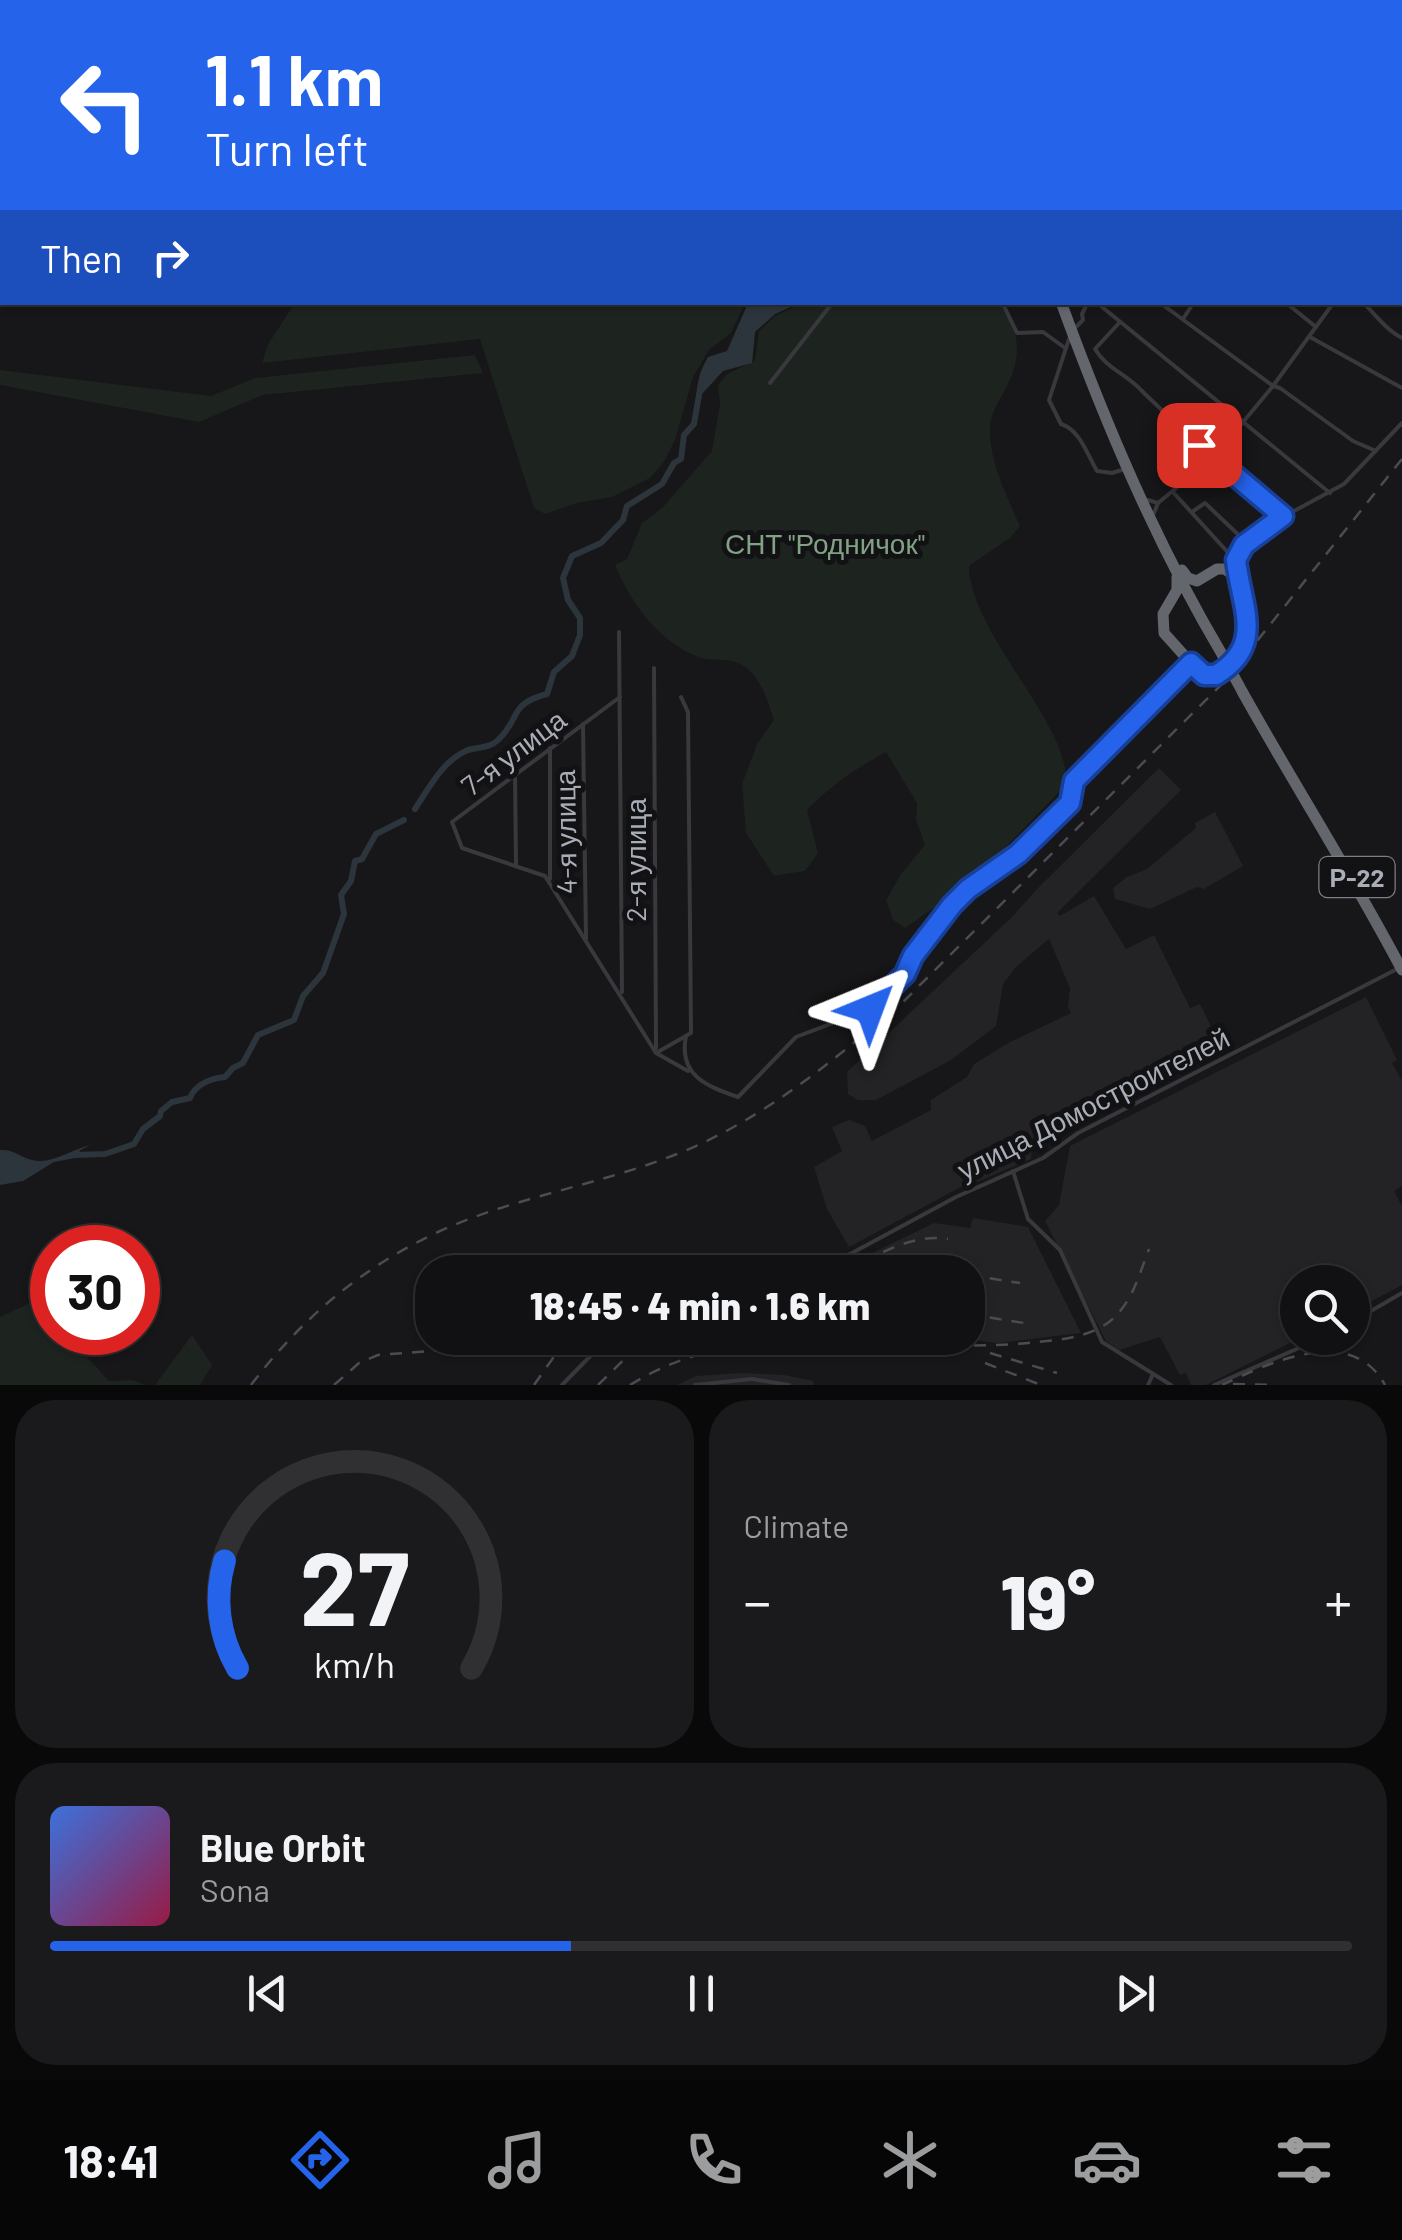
<!DOCTYPE html>
<html lang="en">
<head>
<meta charset="utf-8">
<style>
	body { margin:0; font-family:Barlow,sans-serif; background:#1a191b; color:#f1f3f6; height:100vh; display:flex; flex-direction:column; font-size:38px; white-space:nowrap }
	* { box-sizing:border-box; margin:0 }
	p { font-size:32px; color:#9c9d9f }
	.icon { flex:none; width:55px; height:55px; fill:none; stroke:currentColor; stroke-width:2; stroke-linecap:round; stroke-linejoin:round }
	.map { position:relative; height:1385px; overflow:hidden }
	.drawer { display:flex; flex-direction:column; gap:15px; padding:15px; background:#09090a; flex:1 }
	.drawer>* { flex:none }
	.top-card { position:absolute; left:0px; top:0px; width:1402px; height:305px; box-shadow:0 2px 8px #0004,0 0 0 2px #303032; background:#2563eb; color:#fff; overflow:hidden }
	.controls { position:absolute; left:1280px; top:1265px; display:grid; gap:20px }
	.controls a { display:grid; place-items:center; width:90px; height:90px; border-radius:50%; background:#111012; box-shadow:0 2px 8px #0004,0 0 0 2px #303032; font-size:50px }
	.speed { position:absolute; left:30px; top:1225px; display:flex; gap:20px; font-size:50px; font-weight:700; text-align:center }
	.speed>* { display:grid; place-content:center; width:130px; height:130px; border-radius:50%; background:#111012; box-shadow:0 2px 8px #0004,0 0 0 2px #303032; line-height:1 }
	.speed .limit { border:15px solid #d22; background:#fff; color:#111 }
	.pin { position:absolute; display:grid; place-items:center; width:85px; height:85px; color:#fff; margin:-42px; border-radius:20px; box-shadow:0 5px 15px #0006 }
	.me { position:absolute; width:110px; margin:-55px; rotate:44deg; stroke-linejoin:round; filter:drop-shadow(0 0 8px #0008) }
	.turn { display:flex; align-items:center; gap:35px; height:210px; padding:0 40px; font-size:45px }
	.turn .icon { width:130px; height:130px; stroke-width:2.5 }
	.turn b { display:block; font-size:70px; line-height:85px }
	.then { display:flex; align-items:center; height:95px; padding:0 40px; background:#0003; gap:20px; font-size:38px }
	.big { font-size:75px; font-weight:800; line-height:1.1 }
	.drawer .tile { flex:1; display:flex; flex-direction:column; justify-content:center; gap:15px; min-width:0; padding:0 35px; border-radius:40px; background:#1a191b }
	.drawer .dial { align-items:center; gap:0 }
	.dial svg { height:260px; overflow:visible; fill:none; stroke:#303032; stroke-width:7; stroke-linecap:round; text-anchor:middle }
	.dial text { fill:#f1f3f6; stroke:none }
	.song { display:flex; align-items:center; gap:30px }
	.cover { width:120px; height:120px; border-radius:15px; background:linear-gradient(135deg,hsl(220 70% 55%),hsl(340 70% 35%)) }
	.played { height:10px; border-radius:5px; background:linear-gradient(90deg,#2563eb 40%,#303032 40%) }
	.keys { display:flex; justify-content:space-around; direction:ltr }
	.heat { display:flex; justify-content:space-between; align-items:center; font-size:55px; direction:ltr }
	.drawer .tiles { flex:1; display:grid; gap:15px; grid-template-columns:1fr 1fr }
	.tile:last-child { grid-column:span 2 }
	.trip { position:absolute; left:415px; top:1255px; width:570px; height:100px; border-radius:40px; background:#111012; box-shadow:0 2px 8px #0004,0 0 0 2px #303032; font-weight:800; line-height:100px; text-align:center }
	.tab-bar { display:flex; height:160px; justify-content:space-around; align-items:center; background:#070607; color:#9c9d9f }
	.tab-bar .icon { width:70px; height:70px }
	.tab-bar .on { color:#2563eb }
	.tab-bar b { font-size:45px; color:#f1f3f6 }
	.map>svg:first-child { display:block }
	.built { fill:#232325 }
	.green { fill:#1d231e }
	.water { fill:#2d353c }
	.lines { fill:none; stroke-linecap:round; stroke-linejoin:round }
	.river { stroke:#2d353c; stroke-width:6 }
	.street { stroke:#38383d; stroke-width:4 }
	.highway { stroke:#64666e; stroke-width:11 }
	.rail { stroke:#4b4c52; stroke-width:2.5; stroke-dasharray:12 10; stroke-linecap:butt }
	.highway-bridge { stroke:#64666e; stroke-width:11 }
	.route-casing { stroke:#184099; stroke-width:25 }
	.route { stroke:#2563eb; stroke-width:18 }
	.labels { text-anchor:middle; dominant-baseline:central; stroke-width:10; stroke-linejoin:round; paint-order:stroke }
	.shield { fill:#121113; stroke:#7c7e86; stroke-width:2.5 }
	.shield-label { font-size:25px; font-weight:bold; fill:#a9adb8 }
	.park-label { font-size:28px; fill:#81a284; stroke:#121113 }
	.street-label { font-size:28px; fill:#a9adb8; stroke:#121113 }
</style>
</head>
<body>
<div class="map">
<svg width="1402" height="1385" viewBox="0 0 1402 1385">
	<rect width="100%" height="100%" fill="#171618"/>
	<g class="built">
		<polygon points="1159,768 1181,790 1057,913 1060,916 1094,896 1126,949 1154,935 1190,1008 1200,1004 1224,1053 1072,1127 1059,1128 1060,1139 1032,1148 1031,1159 977,1182 972,1181 849,1247 827,1209 814,1167 842,1151 832,1127 849,1120 865,1126 872,1141 931,1110 931,1100 967,1077 974,1064 1010,1042 1071,1013 1068,1007 1070,988 1049,939 1017,966 1003,984 996,1026 951,1060 876,1100 858,1100 848,1094 847,1072 1012,917 1036,890"/>
		<polygon points="1215,812 1243,866 1204,889 1197,887 1150,909 1115,899 1113,888 1127,877 1147,869 1196,828 1195,823"/>
		<polygon points="1366,997 1397,1060 1392,1063 1402,1081 1402,1186 1394,1191 1402,1206 1402,1285 1353,1311 1352,1282 1298,1282 1298,1338 1300,1338 1206,1385 1191,1385 1186,1373 1180,1375 1160,1337 1119,1350 1106,1341 1045,1221 1059,1205 1070,1146"/>
		<polygon points="973,1218 1028,1227 1081,1333 998,1343 957,1338 968,1338 968,1272 833,1272 934,1223 970,1228"/>
		<polygon points="740,1373 784,1375 813,1381 814,1385 677,1385 696,1376"/>
	</g>
	<g class="green">
		<polygon points="0,0 16,0 2,2 0,141"/>
		<polygon points="89,0 876,0 877,2 90,2"/>
		<polygon points="1135,0 1374,0 1375,2 1136,2"/>
		<polygon points="295,303 295,302 745,303 731,333 709,350 693,377 675,440 664,462 650,478 612,497 577,503 545,514 534,508 480,339 262,363 268,344"/>
		<path d="M802,303H1003C1020,336 1023,357 1004,392C998,402 990,416 990,428C989,462 1007,496 1020,526L1010,538L969,566C970,635 1075,728 1065,786L974,880L905,928L893,920L886,900L901,874L925,845L916,820L917,803L886,752C856,768 830,786 807,810L818,853L805,871L774,876L746,833L742,784L757,744L774,720C767,700 762,679 744,666C732,657 712,662 698,657C658,641 631,603 615,565L627,559L642,523L662,508L712,451L720,404L718,385L727,374L755,361L759,331L775,316Z"/>
		<polygon points="475,355 483,373 263,395 199,422 0,385 0,370 211,396 255,378"/>
		<polygon points="51,1293 52,1332 62,1333 64,1344 87,1357 109,1381 133,1380 145,1385 0,1385 0,1317"/>
		<polygon points="192,1335 212,1365 200,1385 155,1385"/>
	</g>
	<g class="water">
		<path d="M748,303H800L775,314L755,332L752,363L723,371L702,394C694,381 702,369 708,357L727,351Z"/>
		<path d="M90,1145L79,1151L82,1153L75,1158L54,1162L23,1181L0,1185V1150C15,1149 19,1157 32,1160C51,1165 73,1149 90,1145Z"/>
	</g>
	<g class="lines">
		<g class="river">
			<polyline points="1113,2 1114,0"/>
			<path d="M415,809C429,788 443,760 468,750C479,747 490,748 498,740C521,719 508,704 547,694L554,672L572,656L580,635V618L568,600L563,578L572,556L601,543L623,520L627,506L662,484L674,463L681,459L684,435L694,424L701,383"/>
			<path d="M74,1155L105,1154L134,1144L143,1129L160,1116L161,1111L172,1102L190,1098C195,1084 212,1078 225,1077L233,1068L243,1063L258,1035L294,1020L303,996L323,973L344,914L341,895L351,881L355,861L362,859L376,834L404,820"/>
		</g>
		<g class="street">
			<polyline points="80,0 80,2"/>
			<polyline points="104,0 105,2"/>
			<polyline points="142,0 144,2"/>
			<polyline points="214,0 215,2"/>
			<polyline points="250,0 251,2"/>
			<polyline points="287,0 288,2"/>
			<polyline points="333,0 334,2"/>
			<polyline points="370,0 371,2"/>
			<polyline points="417,0 418,2"/>
			<polyline points="453,0 454,2"/>
			<polyline points="500,0 501,2"/>
			<polyline points="536,0 537,2"/>
			<polyline points="583,0 584,2"/>
			<polyline points="620,0 621,2"/>
			<polyline points="668,0 669,2"/>
			<polyline points="702,0 703,2"/>
			<polyline points="750,0 751,2"/>
			<polyline points="786,0 787,2"/>
			<polyline points="833,0 834,2"/>
			<polyline points="874,0 875,2"/>
			<polyline points="973,0 974,2"/>
			<polyline points="1002,0 1003,2"/>
			<polyline points="1032,0 1033,2"/>
			<polyline points="1057,0 1057,2"/>
			<polyline points="1073,0 1073,2"/>
			<polyline points="1264,0 1266,2"/>
			<polyline points="1303,0 1306,2"/>
			<polyline points="917,2 918,0"/>
			<polyline points="1400,209 1402,203"/>
			<polyline points="1002,302 1017,333 1043,332 1065,348"/>
			<polyline points="1096,302 1330,493"/>
			<polyline points="1159,302 1273,386 1280,388 1353,441 1376,451"/>
			<polyline points="1285,302 1316,327"/>
			<path d="M1363,302C1375,315 1387,330 1402,338"/>
			<polyline points="1183,319 1194,302"/>
			<path d="M1120,322L1095,349C1106,368 1126,374 1141,390C1186,435 1236,474 1283,516"/>
			<polyline points="1076,327 1083,320 1082,314 1088,302"/>
			<path d="M1070,336L1049,400L1061,424C1080,430 1087,454 1097,471L1112,473L1125,469"/>
			<polyline points="1310,337 1402,388"/>
			<polyline points="770,383 833,302"/>
			<polyline points="1173,492 1232,557"/>
			<polyline points="1148,500 1158,503"/>
			<polyline points="1192,512 1205,503 1247,543"/>
			<polyline points="1154,513 1158,503 1215,456 1273,386 1334,302"/>
			<polyline points="1242,548 1270,524 1344,484 1402,423"/>
			<polyline points="619,632 622,992"/>
			<polyline points="654,668 656,1048"/>
			<polyline points="620,697 452,822 462,848 545,876 656,1053 688,1071"/>
			<polyline points="583,724 586,939"/>
			<polyline points="550,748 550,879"/>
			<polyline points="515,774 516,864"/>
			<path d="M686,1036C678,1075 706,1086 738,1097L796,1037L870,1009L886,995L905,974L913,957L952,905L968,889L1018,854L1070,803L1074,781L1188,667"/>
			<polyline points="656,1053 691,1033 688,712 681,697"/>
			<polyline points="1013,1171 1028,1219 1060,1250 1102,1342 1171,1385"/>
			<polyline points="804,1272 852,1253 956,1197 1043,1158 1078,1133 1399,968"/>
			<polyline points="1352,1322 1402,1293"/>
			<polyline points="562,1385 608,1338"/>
			<polyline points="695,1385 752,1379 789,1385"/>
			<polyline points="1148,1385 1153,1374"/>
			<polyline points="1214,1385 1322,1338"/>
		</g>
		<g class="highway">
			<polyline points="951,0 952,2"/>
			<path d="M1061,302C1106,425 1156,543 1223,656"/>
			<polyline points="1182,570 1188,578 1197,581 1217,569 1225,569 1237,578"/>
			<path d="M1177,577V590L1163,614L1164,633L1199,672L1216,675C1278,638 1224,599 1239,551"/>
			<path d="M1243,693C1295,786 1352,875 1402,970"/>
		</g>
		<g class="rail">
			<polyline points="866,1267 888,1264 950,1272"/>
			<path d="M844,1272C876,1256 911,1233 948,1239"/>
			<polyline points="968,1275 1020,1283"/>
			<polyline points="968,1314 1024,1323"/>
			<polyline points="990,1353 1057,1373"/>
			<polyline points="985,1363 1041,1385"/>
			<polyline points="1233,1384 1275,1385"/>
			<path d="M251,1385C302,1318 361,1268 438,1232C514,1197 599,1185 677,1154C763,1120 834,1060 904,1001L1226,680L1402,459"/>
			<polyline points="334,1385 359,1363 378,1355 537,1343 558,1338"/>
			<polyline points="534,1385 567,1338"/>
			<polyline points="598,1385 646,1338"/>
			<path d="M630,1385C752,1309 895,1356 1028,1343C1056,1340 1086,1339 1109,1322C1132,1304 1139,1275 1149,1249"/>
			<path d="M1222,1385C1269,1363 1351,1323 1385,1385"/>
		</g>
		<polyline class="highway-bridge" points="1223,656 1243,693"/>
	</g>
	<g class="lines">
		<defs>
			<path id="route" d="M870,1009L905,974L913,956L952,905L968,889L1018,854L1070,803L1074,781L1191,663L1204,675H1216C1266,645 1241,606 1236,560L1244,545L1283,516L1199,445"/>
		</defs>
		<use href="#route" class="route-casing"/>
		<use href="#route" class="route"/>
	</g>
	<g class="labels">
		<rect class="shield" x="1319.5" y="857" width="75" height="40" rx="8"/>
		<g class="shield-label">
			<text x="1357" y="877">Р-22</text>
		</g>
		<g class="park-label">
			<text x="825" y="543">СНТ "Родничок"</text>
		</g>
		<g class="street-label">
			<text transform="translate(513 752) rotate(-37)">7-я улица</text>
			<text transform="translate(565 832) rotate(-91)">4-я улица</text>
			<text transform="translate(635 860) rotate(-90)">2-я улица</text>
			<text transform="translate(1093 1103) rotate(-27)">улица Домостроителей</text>
		</g>
	</g>
</svg>
<div class="controls">
<a><svg class="icon" aria-label="search" viewBox="0 0 24 24"><circle cx="10" cy="10" r="6"/><path d="M15 15l6 6"/></svg></a>
</div>
<div class="speed"><div class="limit">30</div></div>
<div class="pin" style="left:1199px;top:445px;background:#d93025"><svg class="icon" aria-label="arrive" viewBox="0 0 24 24"><path d="M6 21V4h12l-3 4 3 4H6"/></svg></div>
<svg class="me" style="left:870px;top:1009px" viewBox="-20 -20 40 40"><path d="M0-17L14 15 0 8-14 15z" fill="#2563eb" stroke="#fff" stroke-width="4"/></svg>
<div class="trip">18:45 · 4 min · 1.6 km</div>
<div class="top-card">
<div class="turn"><svg class="icon" aria-label="left" viewBox="0 0 24 24"><path d="M17 20v-9H6M10 6l-5 5 5 5"/></svg><div><b>1.1 km</b>Turn left</div></div>
<div class="then">Then<svg class="icon" aria-label="right" viewBox="0 0 24 24"><path d="M7 20v-9h11M14 6l5 5-5 5"/></svg></div>
</div>
</div>
<section class="drawer">
<div class="tiles">
<div class="tile dial"><svg viewBox="0 0 100 80">
<path d="M14 69A42 42 0 1 1 86 69"/>
<path d="M14 69A42 42 0 0 1 10 36" stroke="#2563eb"/>
<text x="50" y="56" font-size="32" font-weight="700">27</text>
<text x="50" y="72" font-size="11">km/h</text>
</svg></div>
<div class="tile"><p>Climate</p>
<div class="heat"><a>−</a><b class="big">19°</b><a>+</a></div>
</div>
<div class="tile">
<div class="song"><i class="cover"></i><div><b>Blue Orbit</b><p>Sona</p></div></div>
<div class="played"></div>
<div class="keys"><svg class="icon" aria-label="previous" viewBox="0 0 24 24"><path d="M18 5L8 12l10 7zM5 5v14"/></svg><svg class="icon" aria-label="pause" viewBox="0 0 24 24"><path d="M8 5v14M16 5v14"/></svg><svg class="icon" aria-label="next" viewBox="0 0 24 24"><path d="M6 5l10 7-10 7zM19 5v14"/></svg></div>
</div>
</div>
</section>
<nav class="tab-bar">
<b>18:41</b>
<svg class="icon on" aria-label="directions" viewBox="0 0 24 24"><path d="M12 3l9 9-9 9-9-9zM9 14v-3h6M13 9l2 2-2 2"/></svg>
<svg class="icon" aria-label="music" viewBox="0 0 24 24"><path d="M9 18V5l10-2v13"/><circle cx="6" cy="18" r="3"/><circle cx="16" cy="16" r="3"/></svg>
<svg class="icon" aria-label="phone" viewBox="0 0 24 24"><path d="M5 4h4l2 5-3 2q2 4 5 5l2-3 5 2v4C11 20 4 13 5 4z"/></svg>
<svg class="icon" aria-label="climate" viewBox="0 0 24 24"><path d="M12 3v18M4 7l16 10M4 17L20 7"/></svg>
<svg class="icon" aria-label="car" viewBox="0 0 24 24"><path d="M5 17H2v-5l4-1 3-4h7l3 4 3 1v5h-3M9 17h6M6 11h13"/><circle cx="7" cy="17" r="2"/><circle cx="17" cy="17" r="2"/></svg>
<svg class="icon" aria-label="filters" viewBox="0 0 24 24"><path d="M4 7h16M4 17h16"/><circle cx="9" cy="7" r="2"/><circle cx="15" cy="17" r="2"/></svg>
</nav>
</body>
</html>
